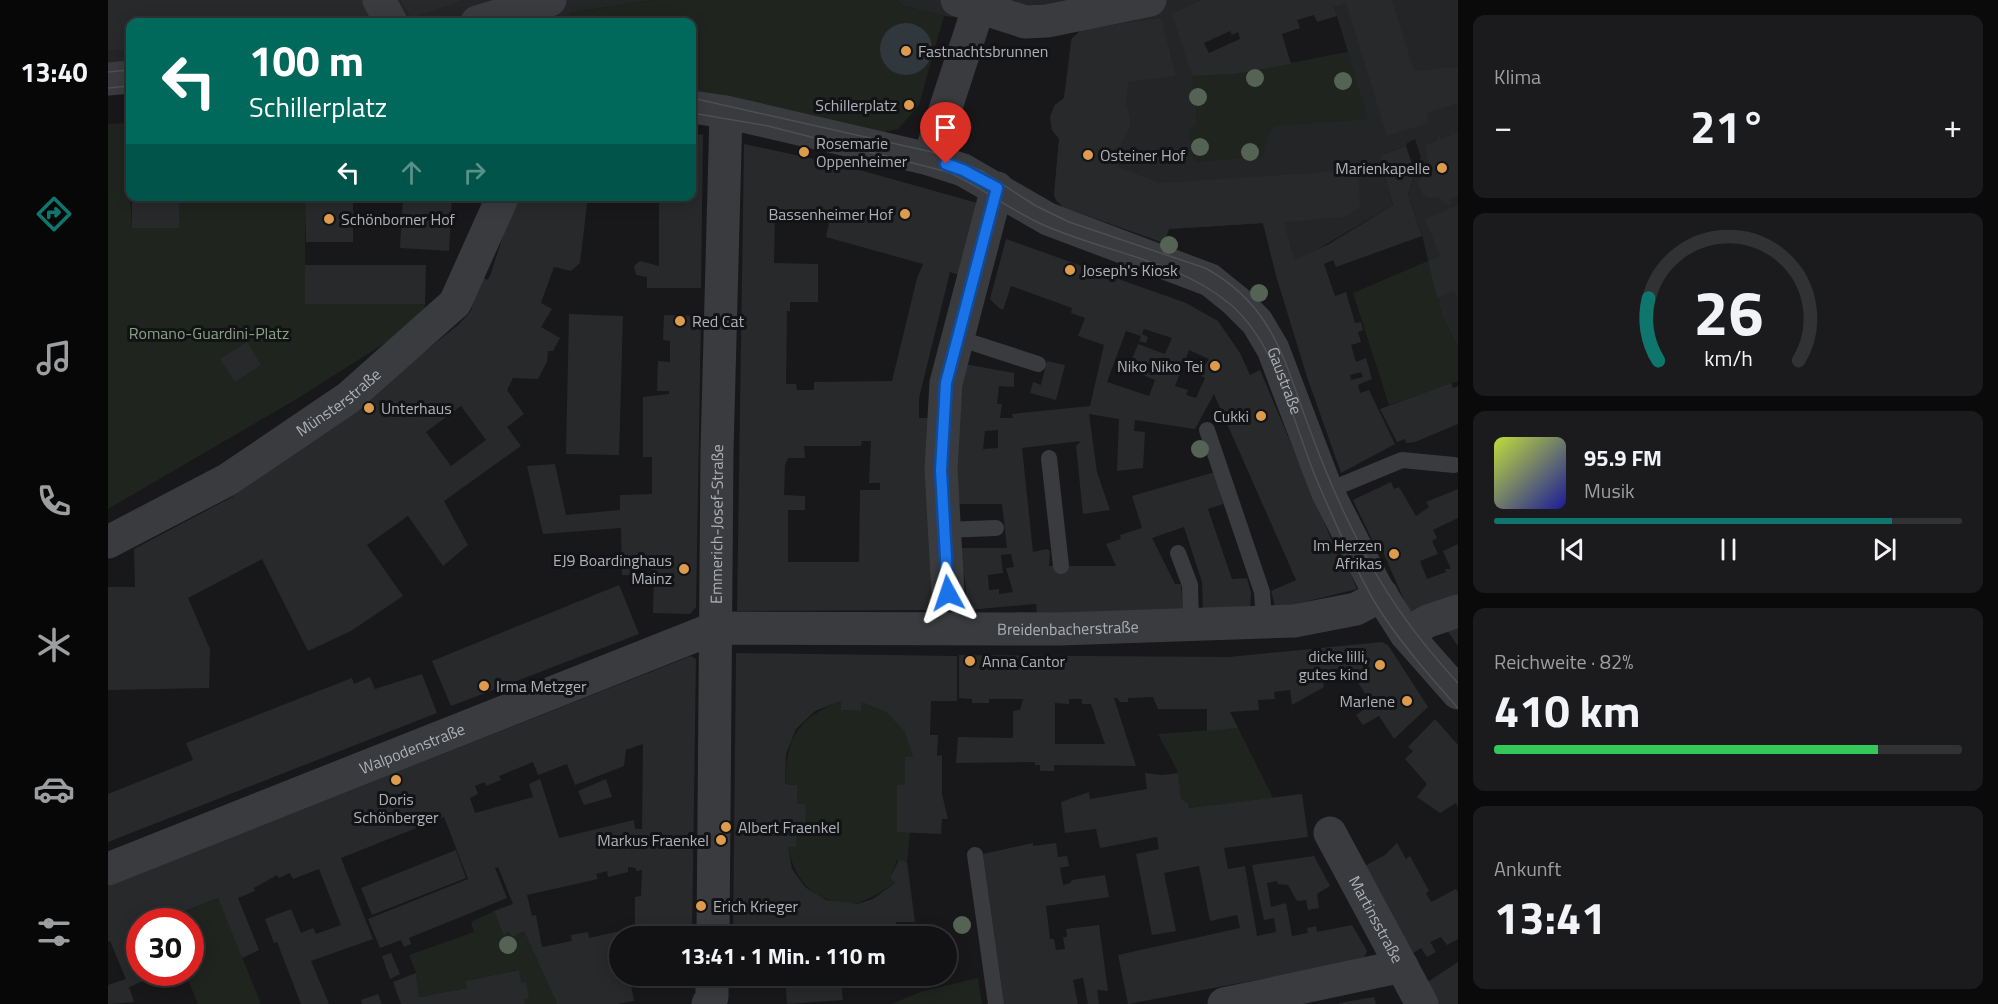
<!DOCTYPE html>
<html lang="de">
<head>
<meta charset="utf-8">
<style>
	body { margin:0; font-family:"Titillium Web",sans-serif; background:#1b1b1d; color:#f1f3f6; height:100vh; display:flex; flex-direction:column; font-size:22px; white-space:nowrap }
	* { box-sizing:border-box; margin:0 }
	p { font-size:20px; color:#9c9ea0 }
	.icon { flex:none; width:33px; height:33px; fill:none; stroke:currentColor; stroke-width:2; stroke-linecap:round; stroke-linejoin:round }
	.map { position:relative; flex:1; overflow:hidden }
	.side { display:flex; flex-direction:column; gap:15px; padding:15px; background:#0a0a0b; width:540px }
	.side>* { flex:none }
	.hud { position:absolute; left:18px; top:18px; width:570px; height:183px; border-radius:12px; box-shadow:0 3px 15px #0003,0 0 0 2px #313234; background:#00695c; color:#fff; overflow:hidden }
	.speed { position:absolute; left:18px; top:908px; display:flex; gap:12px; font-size:30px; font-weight:700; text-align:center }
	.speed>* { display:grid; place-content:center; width:78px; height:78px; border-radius:50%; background:#121214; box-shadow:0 3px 15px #0003,0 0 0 2px #313234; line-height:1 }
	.speed .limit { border:9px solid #d22; background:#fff; color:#111 }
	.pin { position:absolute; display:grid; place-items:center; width:51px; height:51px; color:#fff; margin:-62px -26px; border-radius:50% 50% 50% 0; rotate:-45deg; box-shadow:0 0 6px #0007 }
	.pin .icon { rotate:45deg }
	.me { position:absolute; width:66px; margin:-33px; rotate:355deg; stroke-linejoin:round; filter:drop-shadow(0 0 4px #0008) }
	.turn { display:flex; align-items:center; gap:21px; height:126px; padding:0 24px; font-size:27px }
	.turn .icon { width:78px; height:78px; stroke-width:2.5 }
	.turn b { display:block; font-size:42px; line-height:51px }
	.lanes { display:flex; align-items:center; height:57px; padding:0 24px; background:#0003; justify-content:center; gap:30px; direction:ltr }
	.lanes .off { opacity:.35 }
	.big { font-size:45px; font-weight:700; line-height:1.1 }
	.side .tile { flex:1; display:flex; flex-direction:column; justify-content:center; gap:9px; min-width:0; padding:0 21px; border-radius:12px; background:#1b1b1d }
	.side .dial { align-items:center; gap:0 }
	.dial svg { height:156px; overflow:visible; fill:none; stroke:#313234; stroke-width:7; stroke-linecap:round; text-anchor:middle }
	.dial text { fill:#f1f3f6; stroke:none }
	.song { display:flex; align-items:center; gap:18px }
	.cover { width:72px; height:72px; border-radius:9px; background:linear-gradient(135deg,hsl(70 70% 55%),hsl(240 70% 35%)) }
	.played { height:6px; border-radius:3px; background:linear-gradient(90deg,#0f766e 85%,#313234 85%) }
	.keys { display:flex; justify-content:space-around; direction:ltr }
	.heat { display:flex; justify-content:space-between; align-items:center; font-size:33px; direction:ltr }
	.charge { height:9px; border-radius:4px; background:linear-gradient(90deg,#34c759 82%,#313234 0) }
	.trip { position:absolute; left:501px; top:926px; width:348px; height:60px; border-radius:30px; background:#121214; box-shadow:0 3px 15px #0003,0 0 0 2px #313234; font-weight:700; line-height:60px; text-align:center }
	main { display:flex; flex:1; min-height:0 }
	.tab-bar { display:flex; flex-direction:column; width:108px; justify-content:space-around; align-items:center; background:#070708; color:#9c9ea0 }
	.tab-bar .icon { width:42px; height:42px }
	.tab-bar .on { color:#0f766e }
	.tab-bar b { font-size:27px; color:#f1f3f6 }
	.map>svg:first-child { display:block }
	.built { fill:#242527 }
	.green { fill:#1f241f; fill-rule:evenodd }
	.water { fill:#30383d }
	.building { fill:#28292b; fill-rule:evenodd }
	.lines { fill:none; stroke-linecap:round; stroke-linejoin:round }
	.lane { stroke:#3a3b3e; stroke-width:16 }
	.street { stroke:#3a3b3e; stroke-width:33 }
	.tram { stroke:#4d4f53; stroke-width:1.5 }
	.tree { fill:#556355 }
	.route-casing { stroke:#114b97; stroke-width:15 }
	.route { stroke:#1a73e8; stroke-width:10 }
	.poi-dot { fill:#dd9c4d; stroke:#131315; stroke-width:2 }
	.labels { text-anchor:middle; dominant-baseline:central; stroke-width:6; stroke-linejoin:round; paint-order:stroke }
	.poi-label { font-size:16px; fill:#acb1b8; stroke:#131315; text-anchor:start }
	.park-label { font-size:16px; fill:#87a185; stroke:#131315 }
	.street-label { font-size:16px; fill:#acb1b8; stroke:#131315 }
</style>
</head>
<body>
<main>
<nav class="tab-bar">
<b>13:40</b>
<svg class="icon on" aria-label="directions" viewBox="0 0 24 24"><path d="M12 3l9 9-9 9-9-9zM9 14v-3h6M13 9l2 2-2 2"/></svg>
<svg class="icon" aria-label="music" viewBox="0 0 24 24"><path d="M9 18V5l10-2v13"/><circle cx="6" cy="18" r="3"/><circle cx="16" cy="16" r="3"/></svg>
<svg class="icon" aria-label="phone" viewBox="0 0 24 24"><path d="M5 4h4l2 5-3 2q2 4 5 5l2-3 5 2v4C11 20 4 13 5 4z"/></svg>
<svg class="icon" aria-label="climate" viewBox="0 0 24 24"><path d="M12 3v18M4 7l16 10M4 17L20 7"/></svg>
<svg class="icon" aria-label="car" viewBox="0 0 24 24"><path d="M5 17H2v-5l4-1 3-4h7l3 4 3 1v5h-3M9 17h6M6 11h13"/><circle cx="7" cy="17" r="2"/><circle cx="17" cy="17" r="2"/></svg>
<svg class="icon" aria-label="filters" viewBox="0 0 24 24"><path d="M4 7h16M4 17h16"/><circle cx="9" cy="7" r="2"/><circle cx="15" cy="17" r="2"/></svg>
</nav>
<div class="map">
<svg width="1350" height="1004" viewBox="0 0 1350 1004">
	<rect width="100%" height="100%" fill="#18181a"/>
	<g class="built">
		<polygon points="0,0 546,0 461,13 461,22 22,22 22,64 0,66"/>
		<polygon points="788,0 1186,0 1077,50 1084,76 1090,76 1126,74 1240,52 1224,0 1350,0 1350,347 1334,316 1314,235 1300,194 1313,157 1307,139 1299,143 1298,146 1271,156 1285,205 1198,256 1203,266 1169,279 1155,223 1061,229 1056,243 955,207 948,201 946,194 951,139 944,130 942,117 947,105 956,98 963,40 973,29 836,16 796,6"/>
	</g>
	<g class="green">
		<path d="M546,0H788L796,6L836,16L811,105L790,129L775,132L584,90V22H461V13ZM795,23L811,26L823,56L814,70L789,73L776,62L773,54Z"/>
		<polygon points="1240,52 1260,119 1167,126 1160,134 1155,156 1089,162 1083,157 1082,129 1089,124 1084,76 1126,74"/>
		<polygon points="18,123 24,228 71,228 71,197 197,197 197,304 317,304 315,319 187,400 0,509 0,124"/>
		<polygon points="1320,261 1334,316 1350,347 1350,381 1281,405 1245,293"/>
		<path d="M733,701V710L752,711L753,702L778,712L796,731L805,756L797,785L789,786V831L802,832L799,862L789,860L782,878L787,883C774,892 759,900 747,904C742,905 734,902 729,902C699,896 686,875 680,847H688V828L697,827V804H689L686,784H677C679,737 688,719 733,701Z"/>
		<polygon points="1130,728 1165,798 1081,808 1080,803 1073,799 1069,770 1050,734"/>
		<polygon points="110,898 153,1004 90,1004 77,972 82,972 82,921 55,920"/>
		<polygon points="386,911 395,935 401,932 404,937 416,931 449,1004 417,1004 410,970 358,981 359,988 311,997 308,973 301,955 366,932 363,922"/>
		<polygon points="870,978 874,1004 784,1004 812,992"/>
	</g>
	<circle class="water" cx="798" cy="49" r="26"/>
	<g class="building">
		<polygon points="0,0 261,0 273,22 22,22 22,49 0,50"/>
		<polygon points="292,0 355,0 303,18"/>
		<path d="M1094,0H1284L1306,71L1350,67V103L1318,113L1321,123L1279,136L1238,3L1226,7L1229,16L1209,22L1206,15L1189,20L1192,28L1174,34L1183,64L1126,74L1084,76L1064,14ZM1122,31L1124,35L1130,32L1132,39L1101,53L1096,43Z"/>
		<path d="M1053,18L1068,76L1020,82L1018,103L1022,117V127L1013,144L1010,167L1052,183L1250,170L1252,207L1237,217L1176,222L1186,260L1221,244L1285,205L1271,156L1298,146L1307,173L1300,194L1314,236L1228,267L1225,260L1216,264L1227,296L1238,292L1247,323L1253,322L1255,330L1250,332L1253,342L1243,345L1248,362L1258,358L1264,379L1250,385L1252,393L1261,390L1287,444L1233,473L1199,377L1169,279L1155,223L1061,229L1056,243L955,207L946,196L951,139L944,130L942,117L947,105L956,98L964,38L975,29ZM1253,372L1255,377L1243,380L1242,375Z"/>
		<polygon points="1345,131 1346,134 1350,133 1350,196 1341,200 1343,204 1339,205 1331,197 1320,198 1315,195 1310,183 1314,175 1320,171 1317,166 1321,164 1317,145 1330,140 1329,137 1332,136 1333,139 1344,135 1342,132"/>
		<polygon points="584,133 595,135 593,288 539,288 539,277 528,275 526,266 532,261 551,266 551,196 584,196"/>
		<path d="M636,144L720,162L719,166L733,169L734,165L873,204L854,276L842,272L811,398V418H824L827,610L629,611ZM667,211L721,223L718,237L815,264L809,278L784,381L706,382V390H689L688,384H678L679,311H682V302H710V264L666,263ZM754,441H763L761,483H772V490H752L751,562H680V510H697V496L676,495L677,465L680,458H697L696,446H753Z"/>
		<rect x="24" y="196" width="47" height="32"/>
		<polygon points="197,196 245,196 245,242 198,242"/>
		<polygon points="295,196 344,196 341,251 292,248"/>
		<path d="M408,196H480L472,263L463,271L446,267L433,303L444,309L433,327L452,338L445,351H440L439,362L430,379L405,378L399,390L416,414L399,427L413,446L336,501L360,545L335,566L300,516L259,545L295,596L243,631L200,651L154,559L80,598L102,649L101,688L0,690V587H27L26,549L124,497L266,392L350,325L362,312L364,308L359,306L375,277L379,280L382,276ZM353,406L378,440L343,466L318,432Z"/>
		<polygon points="1350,205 1350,300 1346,291 1329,298 1320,261 1332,256 1317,219"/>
		<path d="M898,239L1078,303L1110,321L1132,353L1142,375L1152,370L1232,560L1237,572L1241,570L1249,589L1168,609L1163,591L1188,580L1106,394L1087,429L1027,420L1026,431L1037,432L1035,468L1009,471L1011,419L981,414L989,472L1002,510L975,514L968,446L973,441L914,448L925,552L939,549L942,551L941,566H1008L998,544L1013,539L1012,535L1034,528L1024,496L1107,472L1115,504L1100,509L1124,579L1139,578L1143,593L1142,610L1095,612L1094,582L1076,527L1044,538L1067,584H1073L1075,614L929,615L928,604L860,610L856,574H846L845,548H899L894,504H843L851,363L906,373V387L891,386L889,404H894L892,418H905L904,414L982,406L996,345L970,336L977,318L963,313L964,308L903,286L895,310L890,307L882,299ZM1036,329L1064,338L1057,354L1030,344L1020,369L1047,380L1041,396L999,382L1018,331L1033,336L1031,341L1038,343L1040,337L1034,334ZM1081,350L1101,359L1091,374L1097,378L1088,398L1078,395L1080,390L1067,386ZM890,430V448L875,449L877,431ZM903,554L906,567L898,568L905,592L891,594V589L881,590L880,575L895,573L893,555Z"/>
		<polygon points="197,265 318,265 317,304 197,304"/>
		<polygon points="461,314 515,316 511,455 458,454"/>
		<polygon points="556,315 593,316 588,607 582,614 545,613 546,572 539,562 527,562 528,575 514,575 513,528 435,534 419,466 447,464 458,515 512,510 512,495 544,494 544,457 535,457 535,397 561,394 561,391 549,391 550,361 562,362 562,341 555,340"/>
		<polygon points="139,342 153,365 127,382 112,359"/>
		<polygon points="939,361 957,365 948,400 922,393 925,382 933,385"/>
		<polygon points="1343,383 1345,388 1350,386 1350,424 1307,442 1298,443 1297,439 1289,442 1272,409"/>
		<polygon points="1283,482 1286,489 1291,487 1308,516 1321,507 1318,502 1350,489 1350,518 1325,530 1329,538 1324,541 1330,554 1312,561 1319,579 1338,572 1337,569 1343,569 1335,551 1350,544 1350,604 1304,618 1271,543 1267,546 1245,500"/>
		<polygon points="511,585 531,634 343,706 324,661"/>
		<polygon points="1350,622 1350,646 1338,629"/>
		<path d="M1274,642L1280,645L1320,707L1286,739L1271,716L1255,725L1248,715L1264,704L1247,678L1239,679L1238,668L1213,671L1216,687L1184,705L1182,690L1166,692L1167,699L1150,700L1151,710L1122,712L1130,728L1099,731V709H1050L1045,697L1020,698V702H1012L1009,698H1006L1028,766L946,765V771H932V765H927V762L848,763L850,737L905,738V711L912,710L915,699H881V703H864V699L851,698V655L1121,657ZM961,699H974V704H983L997,744H947V703L961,704Z"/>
		<polygon points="628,653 849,656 849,701 823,701 822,735 830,735 829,756 834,755 834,794 840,819 834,819 833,834 789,832 789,785 797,785 797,757 805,756 796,731 778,712 753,702 753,711 733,710 733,701 707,711 688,729 678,754 677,784 689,785 689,804 697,804 698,809 697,828 688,828 688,847 680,847 684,869 697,887 718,900 749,904 765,899 787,883 782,878 791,860 799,862 807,922 788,922 788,929 794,929 794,936 625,936"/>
		<path d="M583,656L588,659L584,936H527V897L533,896L534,870L528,871V868L520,867V872L500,877L499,871L488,874L490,879L419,895L424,916L428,915L434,947L464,941L463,935L480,932L481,938L512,931V975H521L526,1001L509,1004H449L416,931L404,937L401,932L395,935L386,911L405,904L390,867L387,868L399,898L301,938L303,944L296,947L293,940L272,948L260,919L360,879L336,817L233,858L265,939L203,961L221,1004H193L169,942L166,943L157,919L183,909L193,933L205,928L208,934L233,925L211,869L185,879L182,873L171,878L169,875L146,888L147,891L130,898L151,950L134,958L110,898L52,921H32V929L22,933L32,958V972H37L40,979L21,987L26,1002L0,1004V985L18,979L2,941L0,942V886ZM535,744L534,829H527L526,820L451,838L432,779L421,784L425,797L367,813L362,798L370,794L367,786L377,782L378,786L393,780L391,776L425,762L430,775L459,764L467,785L516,766L518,750Z"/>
		<polygon points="314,674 329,713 0,842 0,794 85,760 78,743 244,678 246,684 262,677 267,689"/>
		<polygon points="1327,719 1350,745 1350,808 1348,803 1332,813 1309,797 1319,784 1297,759 1305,751 1300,747"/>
		<polygon points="1037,773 1054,775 1070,773 1073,799 1080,803 1081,808 1194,794 1200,837 1116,848 1120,869 1137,866 1149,936 1168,932 1166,918 1156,920 1144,865 1206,856 1222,886 1209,894 1211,908 1200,910 1198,900 1189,901 1180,885 1170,884 1169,881 1159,883 1163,907 1178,903 1184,936 1200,933 1199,928 1204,927 1208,926 1209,932 1244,925 1259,951 1255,960 1020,1004 1010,955 1132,928 1129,915 1102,921 1091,866 1056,873 1068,931 1044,935 1028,854 1051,849 1049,837 992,848 988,829 957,833 953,802 981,792 982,799 1039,789"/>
		<polygon points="498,779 504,797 476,805 470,791"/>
		<polygon points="925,843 925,846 948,843 950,857 959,856 961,866 952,868 955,885 962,883 964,880 997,875 1001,897 938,906 942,939 946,939 948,950 957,949 955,937 959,937 958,929 991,925 1000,991 989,990 991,1004 980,1004 975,978 965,980 970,1004 896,1004 875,854"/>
		<polygon points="1289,843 1298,859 1302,856 1321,891 1318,893 1323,902 1348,889 1350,892 1350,939 1339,945 1333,937 1322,942 1328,952 1319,957 1313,948 1299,957 1251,869 1277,855"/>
		<polygon points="348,850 358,878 264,915 253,888"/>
		<polygon points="283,953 292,974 282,979 274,956"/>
		<polygon points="1350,962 1350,1004 1326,1004 1315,985"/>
		<polygon points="411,970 413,983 418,982 421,998 416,999 417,1004 293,1004 285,982 308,973 311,997 359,988 357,981"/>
		<polygon points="677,975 732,975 735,1000 679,1004"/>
		<polygon points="270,994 274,1004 254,1004 253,1000"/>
		<polygon points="1266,997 1268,1004 1232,1004 1231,1003"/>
	</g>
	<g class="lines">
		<g class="lane">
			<polyline points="850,338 930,364"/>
			<polyline points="1099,430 1154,592 1156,621"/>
			<polyline points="941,458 953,566"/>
			<polyline points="1219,491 1294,460 1346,465"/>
			<polyline points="835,530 888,528"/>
			<polyline points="1070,553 1082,585 1083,623"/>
			<polyline points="867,855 888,1004"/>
		</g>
		<g class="street">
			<polyline points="271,0 283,22"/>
			<polyline points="849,0 917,22 939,21 1042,0"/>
			<polyline points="369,22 442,0"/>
			<polyline points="0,79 22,77"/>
			<path id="s1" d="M584,107L618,112L821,159L855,170L940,219L1102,280L1128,301L1149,322L1165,349L1219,491L1268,587L1298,634L1350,693"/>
			<polyline points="821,159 873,0"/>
			<path id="s2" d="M0,542L119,480L240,398L347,303L395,196"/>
			<polyline points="840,593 833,469 838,383 889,188"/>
			<polyline points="1298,634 1320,621 1350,611"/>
			<path id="s3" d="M1222,833L1314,1004"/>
			<path id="s4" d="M0,869L607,628L951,629L1186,621L1248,609L1274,595"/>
			<path id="s5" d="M605,936L609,451L618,112"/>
			<polyline points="600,1004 604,997 604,975"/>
			<polyline points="1116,1004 1294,966"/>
		</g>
		<g class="tram">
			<polyline points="0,72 22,70"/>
			<polyline points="0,88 22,86"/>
			<path d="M584,98L824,152L874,171L928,206L961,222L1097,268C1167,306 1176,362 1202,430C1215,466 1230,501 1247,535C1274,590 1308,638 1350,683"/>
			<path d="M584,113L660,126L840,172C872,186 899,208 931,223C993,252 1068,259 1122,304C1172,346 1187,433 1213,490C1229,527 1246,566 1266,601C1289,639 1320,674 1350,708"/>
		</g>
	</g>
	<g class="tree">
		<circle cx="1147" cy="78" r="9"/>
		<circle cx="1235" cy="81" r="9"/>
		<circle cx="1090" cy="97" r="9"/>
		<circle cx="1092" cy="147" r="9"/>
		<circle cx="1142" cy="152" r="9"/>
		<circle cx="1061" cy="245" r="9"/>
		<circle cx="1151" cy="293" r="9"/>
		<circle cx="1092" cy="449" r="9"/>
		<circle cx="854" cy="925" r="9"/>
		<circle cx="400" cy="945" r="9"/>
	</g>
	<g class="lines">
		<defs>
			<polyline id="route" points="838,164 855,170 889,188 838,383 833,470 840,593"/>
		</defs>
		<use href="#route" class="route-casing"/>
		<use href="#route" class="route"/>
	</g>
	<g class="poi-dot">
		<circle cx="798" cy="51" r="6"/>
		<circle cx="801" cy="105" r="6"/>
		<circle cx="696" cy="152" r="6"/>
		<circle cx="980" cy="155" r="6"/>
		<circle cx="1334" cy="168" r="6"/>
		<circle cx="797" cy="214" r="6"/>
		<circle cx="221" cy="219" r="6"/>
		<circle cx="962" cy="270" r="6"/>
		<circle cx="572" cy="321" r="6"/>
		<circle cx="1107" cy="366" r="6"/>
		<circle cx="261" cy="408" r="6"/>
		<circle cx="1153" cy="416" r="6"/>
		<circle cx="1286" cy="554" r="6"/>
		<circle cx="576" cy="569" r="6"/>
		<circle cx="862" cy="661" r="6"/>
		<circle cx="1272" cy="665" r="6"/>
		<circle cx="376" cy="686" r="6"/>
		<circle cx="1299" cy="701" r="6"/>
		<circle cx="288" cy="780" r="6"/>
		<circle cx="618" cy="827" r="6"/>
		<circle cx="613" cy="840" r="6"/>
		<circle cx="593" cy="906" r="6"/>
	</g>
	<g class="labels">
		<g class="poi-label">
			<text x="810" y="51">Fastnachtsbrunnen</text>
			<text x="789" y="105" text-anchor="end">Schillerplatz</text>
			<text x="708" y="143">Rosemarie<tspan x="708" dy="18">Oppenheimer</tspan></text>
			<text x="992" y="155">Osteiner Hof</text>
			<text x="1322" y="168" text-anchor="end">Marienkapelle</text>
			<text x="785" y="214" text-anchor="end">Bassenheimer Hof</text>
			<text x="233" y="219">Schönborner Hof</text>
			<text x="974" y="270">Joseph's Kiosk</text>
			<text x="584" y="321">Red Cat</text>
			<text x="1095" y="366" text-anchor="end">Niko Niko Tei</text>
			<text x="273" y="408">Unterhaus</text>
			<text x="1141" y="416" text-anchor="end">Cukki</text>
			<text x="1274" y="545" text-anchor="end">Im Herzen<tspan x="1274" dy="18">Afrikas</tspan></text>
			<text x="564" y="560" text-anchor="end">EJ9 Boardinghaus<tspan x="564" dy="18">Mainz</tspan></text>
			<text x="1260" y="656" text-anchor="end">dicke lilli,<tspan x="1260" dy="18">gutes kind</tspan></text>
			<text x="874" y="661">Anna Cantor</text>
			<text x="388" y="686">Irma Metzger</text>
			<text x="1287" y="701" text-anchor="end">Marlene</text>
			<text x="288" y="799" text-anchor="middle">Doris<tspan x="288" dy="18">Schönberger</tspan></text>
			<text x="630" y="827">Albert Fraenkel</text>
			<text x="601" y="840" text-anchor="end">Markus Fraenkel</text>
			<text x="605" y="906">Erich Krieger</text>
		</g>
		<g class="park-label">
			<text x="101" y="333">Romano-Guardini-Platz</text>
		</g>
		<g class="street-label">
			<text stroke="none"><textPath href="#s1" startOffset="678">Gaustraße</textPath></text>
			<text stroke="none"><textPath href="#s2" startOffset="270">Münsterstraße</textPath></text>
			<text stroke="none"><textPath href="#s5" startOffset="412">Emmerich-Josef-Straße</textPath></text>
			<text stroke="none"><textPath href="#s4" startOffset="1006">Breidenbacherstraße</textPath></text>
			<text stroke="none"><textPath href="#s4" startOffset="327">Walpodenstraße</textPath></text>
			<text stroke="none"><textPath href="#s3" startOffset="98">Martinsstraße</textPath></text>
		</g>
	</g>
</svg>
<div class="speed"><div class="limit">30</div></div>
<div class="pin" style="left:838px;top:164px;background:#d93025"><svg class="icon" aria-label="arrive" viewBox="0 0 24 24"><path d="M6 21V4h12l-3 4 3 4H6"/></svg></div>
<svg class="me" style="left:840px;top:593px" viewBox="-20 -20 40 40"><path d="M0-17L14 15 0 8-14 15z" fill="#1a73e8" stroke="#fff" stroke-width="4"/></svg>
<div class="trip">13:41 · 1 Min. · 110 m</div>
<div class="hud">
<div class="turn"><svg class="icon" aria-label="left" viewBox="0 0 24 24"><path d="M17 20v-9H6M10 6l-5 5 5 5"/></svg><div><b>100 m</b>Schillerplatz</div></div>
<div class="lanes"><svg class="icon" aria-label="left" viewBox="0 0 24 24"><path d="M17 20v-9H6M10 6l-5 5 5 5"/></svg><svg class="icon off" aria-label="ahead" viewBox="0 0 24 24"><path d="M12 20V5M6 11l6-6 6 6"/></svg><svg class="icon off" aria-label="right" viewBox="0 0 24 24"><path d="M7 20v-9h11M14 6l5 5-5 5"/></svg></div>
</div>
</div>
<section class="side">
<div class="tile"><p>Klima</p>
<div class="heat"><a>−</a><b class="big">21°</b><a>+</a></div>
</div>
<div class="tile dial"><svg viewBox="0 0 100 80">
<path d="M14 69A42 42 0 1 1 86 69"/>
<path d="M14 69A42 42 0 0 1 9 37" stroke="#0f766e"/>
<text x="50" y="56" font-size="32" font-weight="700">26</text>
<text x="50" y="72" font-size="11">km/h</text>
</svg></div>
<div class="tile">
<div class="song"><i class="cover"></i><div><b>95.9 FM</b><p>Musik</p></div></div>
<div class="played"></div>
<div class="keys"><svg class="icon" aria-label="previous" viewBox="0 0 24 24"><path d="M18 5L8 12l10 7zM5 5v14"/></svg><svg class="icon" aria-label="pause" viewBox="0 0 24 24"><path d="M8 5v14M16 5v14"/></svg><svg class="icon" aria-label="next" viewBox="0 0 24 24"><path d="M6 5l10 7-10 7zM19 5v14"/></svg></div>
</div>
<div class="tile"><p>Reichweite · 82%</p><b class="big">410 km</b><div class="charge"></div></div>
<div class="tile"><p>Ankunft</p><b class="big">13:41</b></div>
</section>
</main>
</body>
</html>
